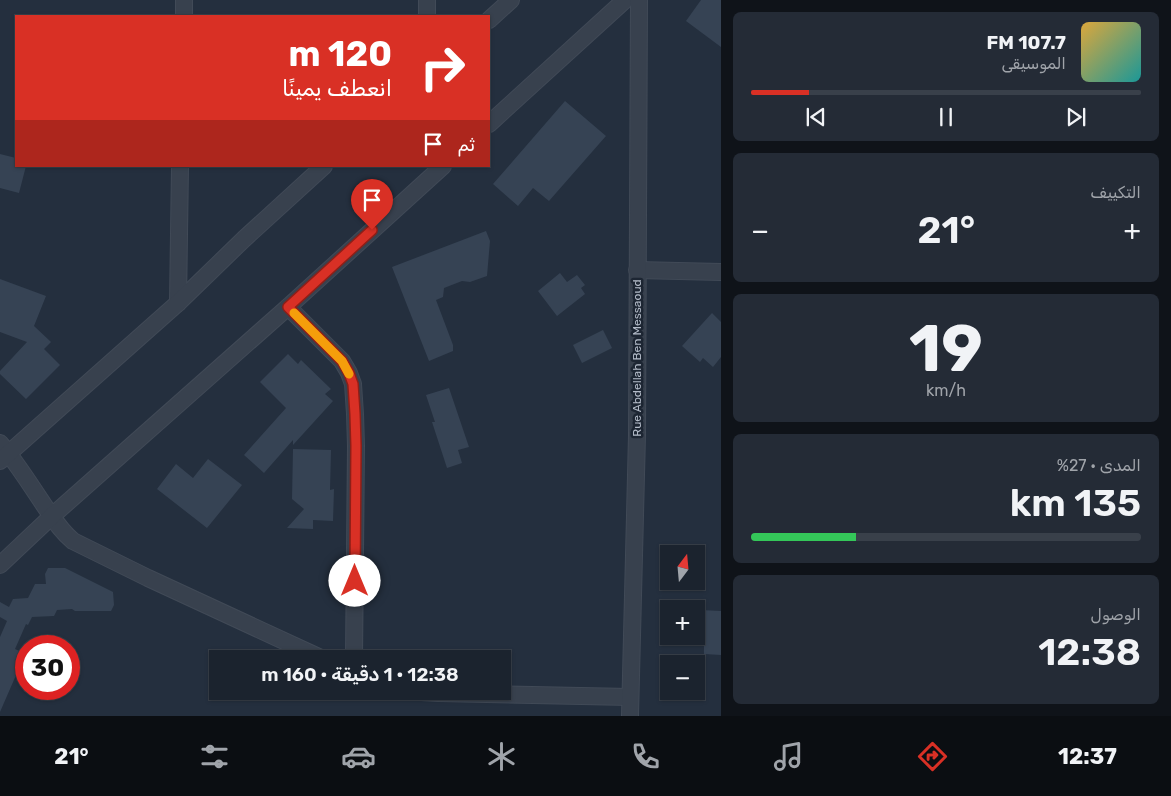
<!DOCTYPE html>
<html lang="ar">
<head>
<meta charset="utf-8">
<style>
	body { margin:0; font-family:Rubik,Cairo,sans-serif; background:#242b36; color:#f1f3f6; direction:rtl; height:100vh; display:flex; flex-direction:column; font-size:19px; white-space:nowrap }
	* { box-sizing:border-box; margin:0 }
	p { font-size:16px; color:#a0a4aa }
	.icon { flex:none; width:28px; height:28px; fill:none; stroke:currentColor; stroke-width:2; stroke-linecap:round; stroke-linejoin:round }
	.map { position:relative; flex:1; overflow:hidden; direction:ltr }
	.panel { display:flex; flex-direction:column; gap:12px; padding:12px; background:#0f1319; width:450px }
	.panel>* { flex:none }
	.banner { position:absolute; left:15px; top:15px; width:475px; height:152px; border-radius:0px; box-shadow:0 1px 4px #0004,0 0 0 1px #39404a; direction:rtl; background:#d93025; color:#fff; overflow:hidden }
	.needle { width:32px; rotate:16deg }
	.tools { position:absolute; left:660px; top:545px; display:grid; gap:10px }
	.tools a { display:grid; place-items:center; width:45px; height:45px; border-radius:0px; background:#1b232e; box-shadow:0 1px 4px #0004,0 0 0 1px #39404a; font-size:25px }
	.speed { position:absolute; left:15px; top:635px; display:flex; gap:10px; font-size:25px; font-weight:700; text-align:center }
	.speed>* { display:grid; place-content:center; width:65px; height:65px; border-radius:50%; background:#1b232e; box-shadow:0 1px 4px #0004,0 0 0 1px #39404a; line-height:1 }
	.speed .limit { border:8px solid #d22; background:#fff; color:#111 }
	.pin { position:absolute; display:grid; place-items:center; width:42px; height:42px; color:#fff; margin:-51px -21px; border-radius:50% 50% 50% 0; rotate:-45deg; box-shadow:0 0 5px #0007 }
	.pin .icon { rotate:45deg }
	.me { position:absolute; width:55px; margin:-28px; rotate:0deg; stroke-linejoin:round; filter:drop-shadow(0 0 4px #0008) }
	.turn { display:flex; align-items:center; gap:18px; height:105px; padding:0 15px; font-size:22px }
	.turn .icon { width:65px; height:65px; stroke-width:2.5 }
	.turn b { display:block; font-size:35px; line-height:42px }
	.then { display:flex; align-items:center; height:48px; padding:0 15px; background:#0003; gap:10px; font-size:19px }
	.big { font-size:38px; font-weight:600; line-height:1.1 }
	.panel .widget { flex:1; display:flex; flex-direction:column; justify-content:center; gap:8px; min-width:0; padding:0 18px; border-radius:8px; background:#242b36 }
	.panel .dial { align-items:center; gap:0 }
	.dial b { font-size:65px; line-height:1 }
	.song { display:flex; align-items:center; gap:15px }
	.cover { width:60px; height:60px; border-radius:8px; background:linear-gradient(135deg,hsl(40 70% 55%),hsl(180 70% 35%)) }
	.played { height:5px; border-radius:2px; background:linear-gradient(90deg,#d93025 15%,#39404a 15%) }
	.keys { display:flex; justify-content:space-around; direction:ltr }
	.heat { display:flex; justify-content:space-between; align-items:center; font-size:28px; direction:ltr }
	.charge { height:8px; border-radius:4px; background:linear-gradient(90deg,#34c759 27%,#39404a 0) }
	.trip { position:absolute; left:209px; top:650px; width:302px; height:50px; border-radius:0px; background:#1b232e; box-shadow:0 1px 4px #0004,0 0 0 1px #39404a; font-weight:600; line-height:50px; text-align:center; direction:rtl }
	.dock { display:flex; height:80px; justify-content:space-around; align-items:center; background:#0b0e12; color:#a0a4aa }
	.dock .icon { width:35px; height:35px }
	.dock .selected { color:#d93025 }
	.dock b { font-size:22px; color:#f1f3f6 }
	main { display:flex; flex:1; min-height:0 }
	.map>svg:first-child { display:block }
	.building { fill:#364354 }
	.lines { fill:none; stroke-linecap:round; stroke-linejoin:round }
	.minor-casing { stroke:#414a57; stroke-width:18 }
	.minor { stroke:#38414e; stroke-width:16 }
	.route-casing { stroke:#8d1f18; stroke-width:12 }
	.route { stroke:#d93025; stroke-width:9 }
	.slow { stroke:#f59e0b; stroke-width:9 }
	.labels { text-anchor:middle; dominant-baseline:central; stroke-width:5; stroke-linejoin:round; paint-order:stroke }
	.street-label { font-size:12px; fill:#b4bcc9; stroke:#1d2633 }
</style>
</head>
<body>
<main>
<section class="panel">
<div class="widget">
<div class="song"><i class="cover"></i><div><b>107.7 FM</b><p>الموسيقى</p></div></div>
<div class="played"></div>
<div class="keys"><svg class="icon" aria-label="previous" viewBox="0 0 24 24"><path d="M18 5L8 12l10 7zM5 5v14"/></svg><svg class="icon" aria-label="pause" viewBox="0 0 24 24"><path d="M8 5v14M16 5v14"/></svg><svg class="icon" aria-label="next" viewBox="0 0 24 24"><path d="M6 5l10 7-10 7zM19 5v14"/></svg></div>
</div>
<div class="widget"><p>التكييف</p>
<div class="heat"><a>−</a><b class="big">21°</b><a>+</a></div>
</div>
<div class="widget dial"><b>19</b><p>km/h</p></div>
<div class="widget"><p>المدى · 27%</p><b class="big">135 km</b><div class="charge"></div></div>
<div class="widget"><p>الوصول</p><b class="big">12:38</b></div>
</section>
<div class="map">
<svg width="721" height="716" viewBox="0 0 721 716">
	<rect width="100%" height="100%" fill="#242f3e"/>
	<g class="building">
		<polygon points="701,0 721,0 721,47 686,21"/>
		<polygon points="565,101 606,136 549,201 533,188 518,206 493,184"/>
		<polygon points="0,154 16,158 16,166 26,166 19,193 0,188"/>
		<polygon points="486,231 490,241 487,276 470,282 462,281 444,288 443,297 436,300 453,345 453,351 429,361 392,267"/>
		<polygon points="560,273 567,282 577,275 585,285 581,288 585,294 557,316 538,291"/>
		<polygon points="0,279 46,296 34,326 51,342 44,349 60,365 26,399 0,374 0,371 27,342 0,332"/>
		<polygon points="712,313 721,322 721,357 713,367 703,358 700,362 682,346"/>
		<polygon points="603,330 612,348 582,363 573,345"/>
		<polygon points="288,354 298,364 301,360 331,389 325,394 333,401 293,445 293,440 264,473 244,455 286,408 260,382"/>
		<polygon points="449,388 469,447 458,450 462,463 447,468 432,422 435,422 426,395"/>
		<polygon points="293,449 331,450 330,490 334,489 333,521 313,520 313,529 287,528 304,509 292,499"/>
		<polygon points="208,459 242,485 207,528 157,489 176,464 193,478"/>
		<polygon points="48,568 65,568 113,592 114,605 111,611 75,611 72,609 57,610 54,616 32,617 28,625 26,624 15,649 26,654 26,669 20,666 0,712 0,637 7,621 0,617 0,602 9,607 13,599 28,598 35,584 46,584 45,574"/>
		<polygon points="700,610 721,611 721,655 704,654 704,640 696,639 696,626 699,626"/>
	</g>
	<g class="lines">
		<defs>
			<g id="minor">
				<polyline points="184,16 184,0"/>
				<polyline points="427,16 427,0"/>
				<polyline points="489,20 511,0"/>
				<polyline points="489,124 625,0"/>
				<polyline points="637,270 721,272"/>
				<polyline points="178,303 180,166"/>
				<polyline points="288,307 342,361 349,373 353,384 355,414 356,446 354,659"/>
				<path d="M0,443C17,463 31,486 46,508C55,521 61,531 73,541L148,578L323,659"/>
				<polyline points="0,461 178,303 244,239 324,166"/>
				<polyline points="0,565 52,516 288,307 443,166"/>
				<polyline points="403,691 438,693 630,697"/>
				<polyline points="630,716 637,435 639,0"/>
			</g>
		</defs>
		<use href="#minor" class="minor-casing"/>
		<use href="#minor" class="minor"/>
	</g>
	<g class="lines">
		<defs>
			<polyline id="route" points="355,581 356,446 355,414 353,384 349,373 342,361 288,307 372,230"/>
		</defs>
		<use href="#route" class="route-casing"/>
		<use href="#route" class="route"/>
		<polyline class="slow" points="294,313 342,361 349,374"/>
	</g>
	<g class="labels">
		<g class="street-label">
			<text transform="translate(637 358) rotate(-90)">Rue Abdellah Ben Messaoud</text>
		</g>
	</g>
</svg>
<div class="tools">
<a><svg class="needle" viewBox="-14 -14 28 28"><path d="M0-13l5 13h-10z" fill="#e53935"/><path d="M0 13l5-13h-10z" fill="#a0a4aa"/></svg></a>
<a>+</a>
<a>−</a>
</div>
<div class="speed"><div class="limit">30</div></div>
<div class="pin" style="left:372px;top:230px;background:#d93025"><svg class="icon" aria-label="arrive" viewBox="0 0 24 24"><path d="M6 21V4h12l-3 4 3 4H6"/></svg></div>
<svg class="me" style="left:355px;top:581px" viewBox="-20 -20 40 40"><circle r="19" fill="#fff"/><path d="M0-13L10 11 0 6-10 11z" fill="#d93025"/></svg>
<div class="trip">12:38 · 1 دقيقة · 160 m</div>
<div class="banner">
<div class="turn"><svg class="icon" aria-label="right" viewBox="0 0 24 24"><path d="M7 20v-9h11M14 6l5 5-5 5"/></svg><div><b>120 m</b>انعطف يمينًا</div></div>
<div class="then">ثم<svg class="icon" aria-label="arrive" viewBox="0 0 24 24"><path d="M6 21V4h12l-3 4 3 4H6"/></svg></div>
</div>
</div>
</main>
<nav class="dock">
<b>12:37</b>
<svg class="icon selected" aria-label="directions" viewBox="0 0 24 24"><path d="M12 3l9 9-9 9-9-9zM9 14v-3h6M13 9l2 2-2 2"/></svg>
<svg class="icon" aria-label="music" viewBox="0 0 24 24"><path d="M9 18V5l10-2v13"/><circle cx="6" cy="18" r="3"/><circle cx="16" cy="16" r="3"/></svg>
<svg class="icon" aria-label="phone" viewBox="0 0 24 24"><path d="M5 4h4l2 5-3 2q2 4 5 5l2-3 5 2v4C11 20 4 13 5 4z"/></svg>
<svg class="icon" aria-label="climate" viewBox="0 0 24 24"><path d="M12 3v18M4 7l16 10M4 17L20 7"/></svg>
<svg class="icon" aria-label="car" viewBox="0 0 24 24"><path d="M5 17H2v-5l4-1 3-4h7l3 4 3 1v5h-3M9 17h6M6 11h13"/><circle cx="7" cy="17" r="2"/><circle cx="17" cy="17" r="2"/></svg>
<svg class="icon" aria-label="filters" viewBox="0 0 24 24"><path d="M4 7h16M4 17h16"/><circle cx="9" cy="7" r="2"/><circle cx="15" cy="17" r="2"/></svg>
<b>21°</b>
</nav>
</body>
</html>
